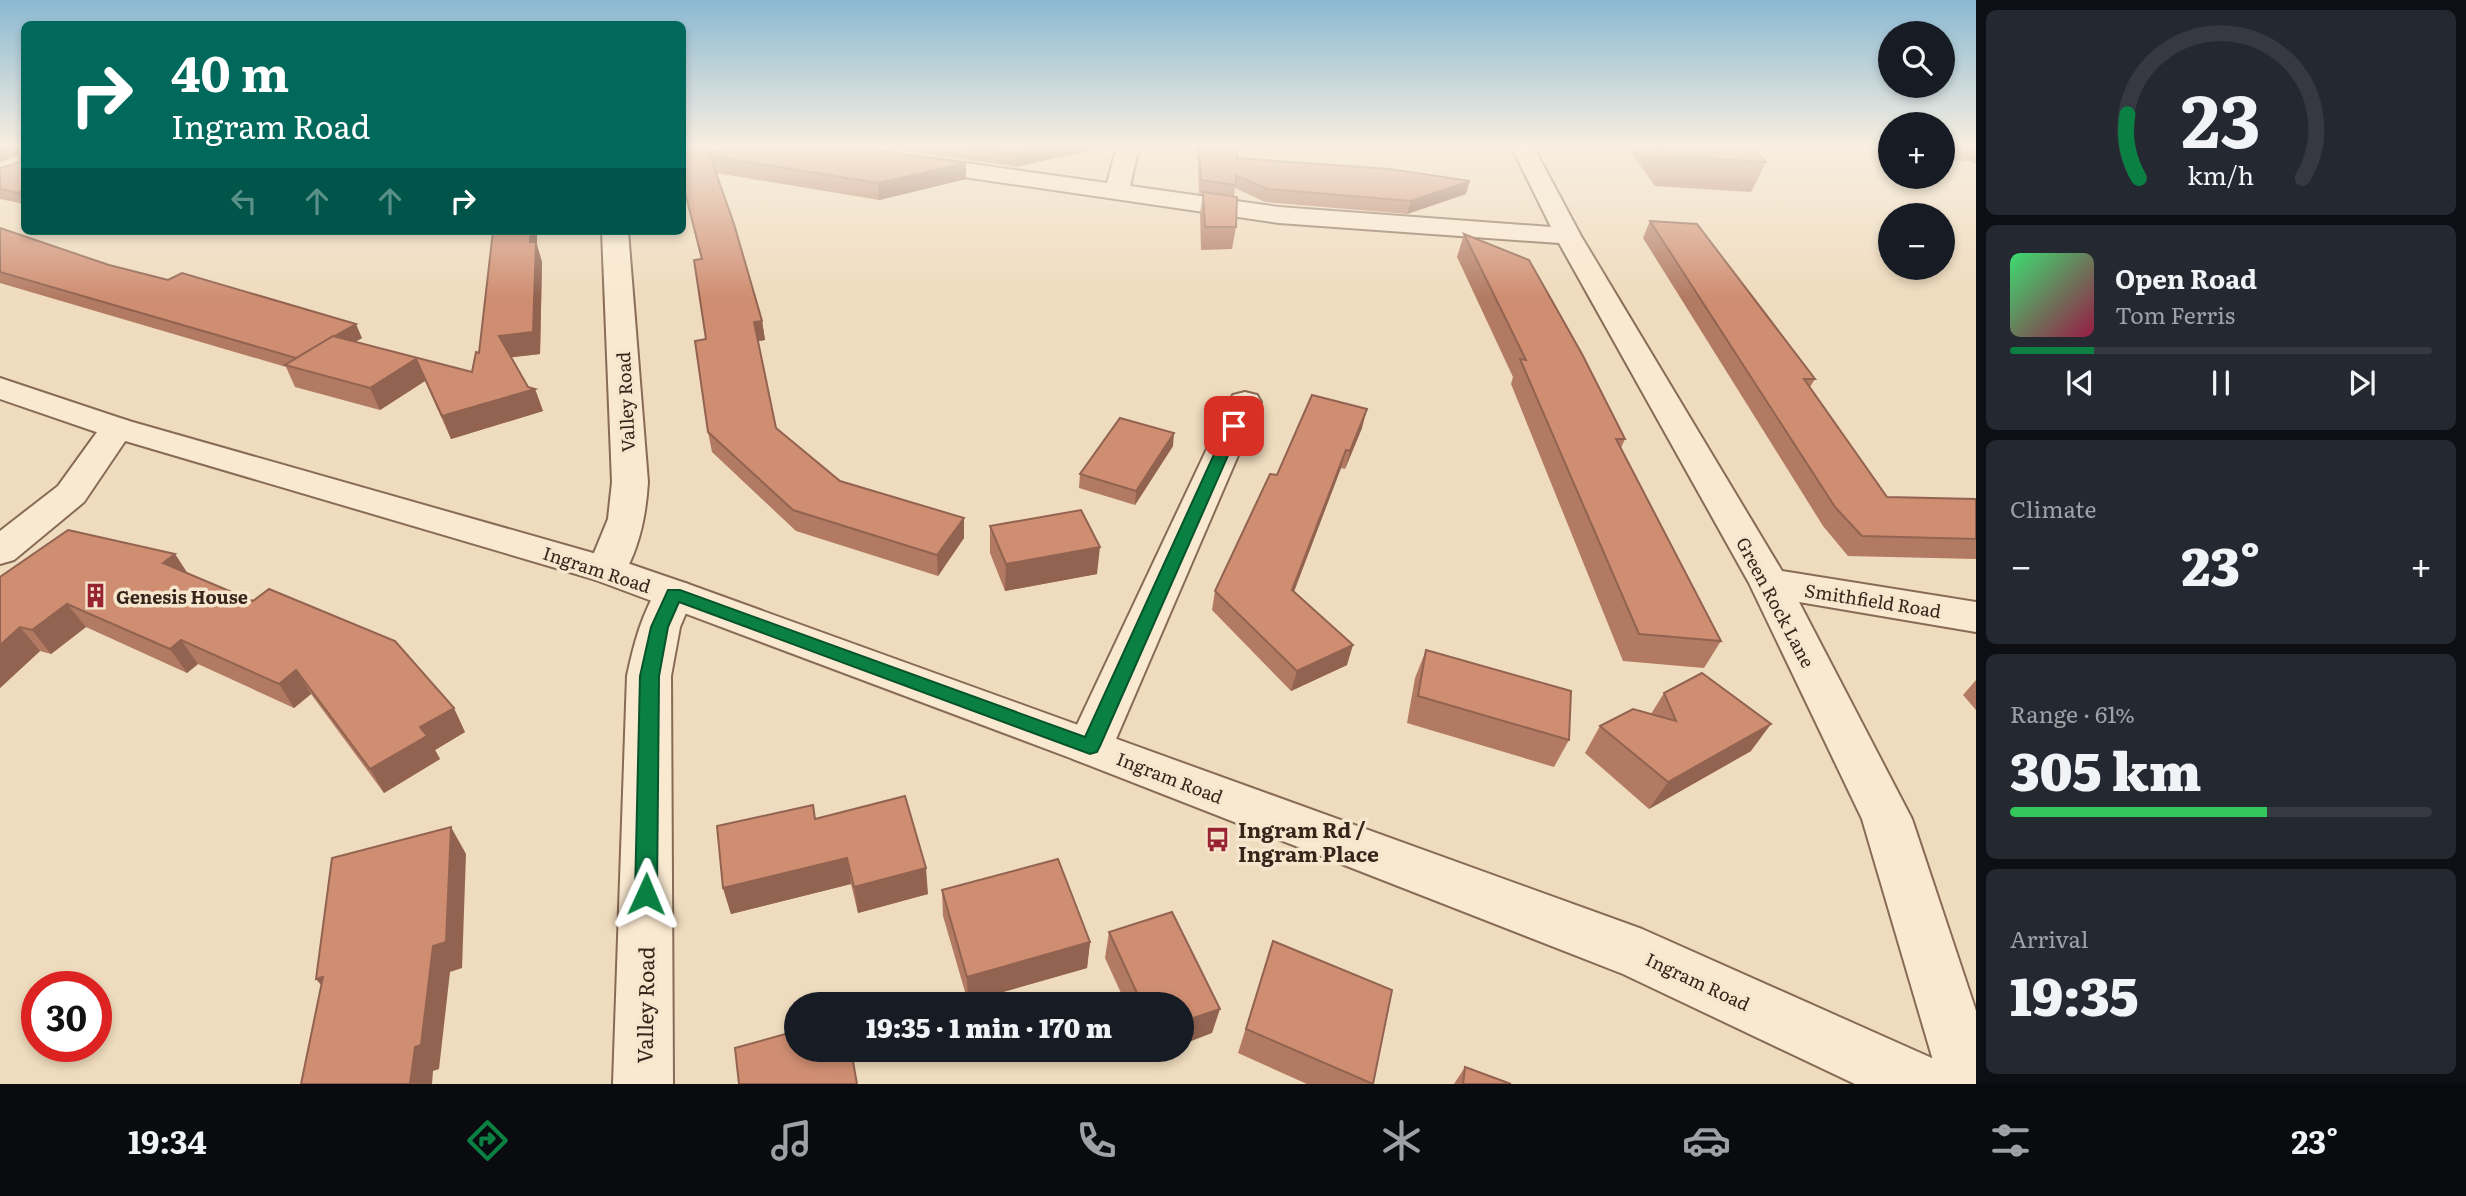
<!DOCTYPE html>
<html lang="en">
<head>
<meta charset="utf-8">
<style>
	body { margin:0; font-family:Literata,serif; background:#242831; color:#f1f3f6; height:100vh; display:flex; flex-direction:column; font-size:26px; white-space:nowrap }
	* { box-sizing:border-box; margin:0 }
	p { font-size:23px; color:#9ea1a6 }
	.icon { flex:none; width:38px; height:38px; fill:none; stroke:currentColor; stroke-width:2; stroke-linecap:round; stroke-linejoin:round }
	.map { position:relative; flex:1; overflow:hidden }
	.side { display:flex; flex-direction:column; gap:10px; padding:10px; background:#0d0f14; width:490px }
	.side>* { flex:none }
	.banner { position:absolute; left:21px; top:21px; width:665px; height:214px; border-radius:10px; box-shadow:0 4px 10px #0003; background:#00695c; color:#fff; overflow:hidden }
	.controls { position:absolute; left:1878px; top:21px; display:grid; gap:14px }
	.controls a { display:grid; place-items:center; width:77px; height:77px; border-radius:50%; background:#171b24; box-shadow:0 4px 10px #0003; font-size:35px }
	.speed { position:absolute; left:21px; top:971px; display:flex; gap:14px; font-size:35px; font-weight:700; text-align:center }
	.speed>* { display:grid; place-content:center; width:91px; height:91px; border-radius:50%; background:#171b24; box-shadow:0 4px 10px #0003; line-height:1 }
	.speed .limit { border:10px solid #d22; background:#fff; color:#111 }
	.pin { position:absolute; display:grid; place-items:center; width:60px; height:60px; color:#fff; margin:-30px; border-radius:14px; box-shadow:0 4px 10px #0006 }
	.me { position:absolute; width:77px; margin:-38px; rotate:1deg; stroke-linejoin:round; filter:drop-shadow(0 0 5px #0008) }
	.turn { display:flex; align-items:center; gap:24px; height:147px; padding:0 35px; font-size:32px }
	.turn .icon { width:91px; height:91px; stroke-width:2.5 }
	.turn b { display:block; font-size:49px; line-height:60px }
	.lanes { display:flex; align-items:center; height:66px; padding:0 35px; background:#0003; justify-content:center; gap:35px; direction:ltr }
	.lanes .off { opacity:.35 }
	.big { font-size:52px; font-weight:800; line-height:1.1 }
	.side .tile { flex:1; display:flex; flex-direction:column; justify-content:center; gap:10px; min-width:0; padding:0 24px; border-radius:10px; background:#242831 }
	.side .dial { align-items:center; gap:0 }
	.dial svg { height:182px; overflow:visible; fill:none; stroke:#363941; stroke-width:7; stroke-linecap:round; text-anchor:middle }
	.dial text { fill:#f1f3f6; stroke:none }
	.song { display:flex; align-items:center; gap:21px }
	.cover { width:84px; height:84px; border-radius:10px; background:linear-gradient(135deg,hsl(140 70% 55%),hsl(340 70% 35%)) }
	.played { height:7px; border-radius:4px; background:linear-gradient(90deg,#0b8043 20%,#363941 20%) }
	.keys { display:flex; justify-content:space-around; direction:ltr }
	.heat { display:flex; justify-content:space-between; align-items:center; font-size:38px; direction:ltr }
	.charge { height:10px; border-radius:5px; background:linear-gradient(90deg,#34c759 61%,#363941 0) }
	.trip { position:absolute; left:784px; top:992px; width:410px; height:70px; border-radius:35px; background:#171b24; box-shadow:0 4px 10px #0003; font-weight:800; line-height:70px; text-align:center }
	.tab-bar { display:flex; height:112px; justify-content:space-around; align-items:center; background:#090b0e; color:#9ea1a6 }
	.tab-bar .icon { width:49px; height:49px }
	.tab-bar .selected { color:#0b8043 }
	.tab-bar b { font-size:32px; color:#f1f3f6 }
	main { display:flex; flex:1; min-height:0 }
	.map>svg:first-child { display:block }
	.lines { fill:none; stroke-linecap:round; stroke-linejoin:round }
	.minor-casing { stroke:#876b56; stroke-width:4 }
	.tertiary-casing { stroke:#876b56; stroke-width:4 }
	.minor { fill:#fae9d1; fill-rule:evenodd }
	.tertiary { fill:#fae9d1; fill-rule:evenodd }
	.wall { fill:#b27a62 }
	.shaded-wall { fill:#916350 }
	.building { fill:#cf8e72; stroke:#916350; stroke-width:2 }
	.route { fill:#0b8043; stroke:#07532c; stroke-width:2 }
	.labels { text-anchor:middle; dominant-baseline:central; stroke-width:7; stroke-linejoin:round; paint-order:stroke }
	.street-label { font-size:18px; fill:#36251b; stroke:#f6e6cd }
	.poi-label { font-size:18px; font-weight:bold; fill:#36251b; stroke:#f6e6cd; text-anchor:start }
	.near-poi-label { font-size:21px; font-weight:bold; fill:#36251b; stroke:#f6e6cd; text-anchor:start }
	.near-street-label { font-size:21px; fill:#36251b; stroke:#f6e6cd }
</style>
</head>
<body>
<main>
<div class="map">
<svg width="1976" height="1084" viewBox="0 0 1976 1084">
	<rect width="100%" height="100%" fill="#efdbbd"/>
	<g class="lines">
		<defs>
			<g id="minor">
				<polygon points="1117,146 1139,146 1130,186 1279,207 1551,227 1511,146 1533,146 1581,236 1782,571 1976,602 1976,632 1799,602 1912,819 1976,1011 1976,1084 1940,1084 1862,819 1749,583 1559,243 1279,223 916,170 908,168 904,163 908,158 916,156 1107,183"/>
				<path d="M602,231H628L648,482C646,516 639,550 621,579L607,583L593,579L587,570L608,519L612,482Z"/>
				<polygon points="1245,392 1257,395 1261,402 1113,746 1107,759 1090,765 1073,759 1067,746 1229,402 1233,395"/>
				<polygon points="117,418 129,421 134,428 84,502 14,560 0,564 0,531 58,486 105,421"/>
				<path d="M674,580L688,584L694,594L680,627L671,676L673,1084H613L627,676C634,643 642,613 660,584Z"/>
			</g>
			<polygon id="tertiary" points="0,378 129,421 621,561 688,584 1642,929 1943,1063 1952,1084 1855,1084 1623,974 1073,759 660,604 593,579 105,435 0,399"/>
		</defs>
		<use href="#minor" class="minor-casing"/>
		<use href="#tertiary" class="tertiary-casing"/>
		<use href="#minor" class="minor"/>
		<use href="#tertiary" class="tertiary"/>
	</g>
	<g class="wall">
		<polygon points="24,146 24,204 0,199 0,168 20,162"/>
		<polygon points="682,146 708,153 966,179 879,200 716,173 762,321 765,340 758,341 776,428 840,481 964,538 938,576 796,531 712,452 708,432 706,339 701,259 682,184"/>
		<polygon points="873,146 1089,146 1089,150 1016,167"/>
		<polygon points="1197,146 1237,146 1237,158 1466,194 1407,214 1265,202 1235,188 1234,197 1236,227 1232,249 1201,250 1200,214 1203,194 1199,193"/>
		<polygon points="1626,146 1751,146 1766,162 1751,192 1655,186"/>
		<polygon points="1942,146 1976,146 1976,164 1970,161 1942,160"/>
		<polygon points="1650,221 1815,379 1810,387 1887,497 1976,499 1976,559 1848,556 1823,526 1643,238"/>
		<polygon points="0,228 109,265 362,338 355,342 472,372 479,353 537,245 542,262 540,354 511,357 528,387 535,389 543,411 451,439 425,381 380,410 295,387 286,367 0,283"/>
		<polygon points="1464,234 1625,439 1621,448 1721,641 1704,668 1623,661 1511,384 1513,377 1457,257"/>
		<polygon points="1362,428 1345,469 1341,468 1294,592 1347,665 1291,691 1212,610 1215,591 1277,475"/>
		<polygon points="1173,446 1135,505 1079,488 1080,474"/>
		<polygon points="990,526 1097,574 1005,591 990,553"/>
		<polygon points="175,554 187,573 465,732 435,750 440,759 384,793 311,694 294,708 198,664 187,673 86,627 51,654 40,651 0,688 0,577"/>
		<polygon points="1426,650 1569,740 1554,767 1407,723 1415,678"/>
		<polygon points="1976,680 1976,710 1963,695"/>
		<polygon points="1664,693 1751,751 1649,809 1585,753 1600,726 1651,714"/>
		<polygon points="815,819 928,894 858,913 851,884 731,914 723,888"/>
		<polygon points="942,890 1090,942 1087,968 968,1002 943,916"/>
		<polygon points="1109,932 1212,1033 1181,1004 1126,1004 1105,958"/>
		<polygon points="1273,941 1373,1084 1307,1084 1238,1053"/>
		<polygon points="1465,1067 1511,1084 1454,1084"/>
	</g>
	<g class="shaded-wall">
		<polygon points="9,146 21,146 24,154 0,162 0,149"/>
		<polygon points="1048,146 1089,146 1089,150 1016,167 1017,154"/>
		<polygon points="966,163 966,179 879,200 878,183"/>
		<polygon points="1470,181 1466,194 1407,214 1411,201"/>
		<polygon points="24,190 24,204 18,193"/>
		<polygon points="531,231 537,231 537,245 542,262 540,354 506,358 499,336 530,242"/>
		<polygon points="762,321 765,340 757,341 754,322"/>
		<polygon points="356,324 362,338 306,370 296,358"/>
		<polygon points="416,359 425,381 380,410 370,388"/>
		<polygon points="535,389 543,411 451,439 442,416"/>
		<polygon points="1367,409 1362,428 1345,469 1350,451"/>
		<polygon points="1174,433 1173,446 1135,505 1136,491"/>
		<polygon points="1346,450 1341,468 1287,609 1292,590"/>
		<polygon points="964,518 964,538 938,576 937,555"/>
		<polygon points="1100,547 1097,574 1005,591 1006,564"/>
		<polygon points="175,554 190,577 163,563"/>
		<polygon points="67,604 86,627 51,654 32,630"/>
		<polygon points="20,627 40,651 0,688 0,645"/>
		<polygon points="181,640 198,664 187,673 170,649"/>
		<polygon points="1353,645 1347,665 1291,691 1297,671"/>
		<polygon points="296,670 311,694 294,708 279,684"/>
		<polygon points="454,708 465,732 435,750 440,759 384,793 370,769 420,727"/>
		<polygon points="1771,724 1751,751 1649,809 1668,782"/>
		<polygon points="451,827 466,854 462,968 450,972 439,1069 433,1071 432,1084 410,1084 415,1047 433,946"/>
		<polygon points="847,858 851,884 731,914 723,888"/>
		<polygon points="926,868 928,894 858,913 854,887"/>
		<polygon points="1090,942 1087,968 968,1002 967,977"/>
		<polygon points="323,977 337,1004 316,979"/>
		<polygon points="1220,1009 1212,1033 1181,1045 1181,1022"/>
		<polygon points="1150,1050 1167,1050 1149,1057"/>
	</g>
	<g class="building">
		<polygon points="19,146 24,146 24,190 18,193 0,189 0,168 20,162"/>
		<polygon points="682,146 706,146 708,153 732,146 849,146 966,163 878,183 710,156 734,224 762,321 754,322 776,428 840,481 964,518 937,555 793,510 708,432 695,341 706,339 694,260 702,259 682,180"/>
		<polygon points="964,146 1048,146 1017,154"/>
		<polygon points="1199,146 1237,146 1237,158 1389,169 1470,181 1411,201 1267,189 1236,175 1236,185 1201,180"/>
		<polygon points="1660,146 1751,146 1766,162 1668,156"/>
		<polygon points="1203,192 1237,197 1236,227 1205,227"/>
		<polygon points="1650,221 1697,224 1815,379 1804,379 1887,497 1976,499 1976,539 1862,536 1835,507"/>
		<polygon points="0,228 109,265 168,280 182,273 356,324 296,358 0,272"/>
		<polygon points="493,231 531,231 530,242 536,242 533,332 499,336 528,387 535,389 442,416 416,359 370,388 285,365 333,336 472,372 476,352 479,353"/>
		<polygon points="1464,234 1529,260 1582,354 1625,439 1616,439 1721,641 1639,634 1520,359 1526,360"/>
		<polygon points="1312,395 1367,409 1350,451 1346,450 1292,590 1353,645 1297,671 1215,591 1270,474 1277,475"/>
		<polygon points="1120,418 1174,433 1136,491 1080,474"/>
		<polygon points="1081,510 1100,547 1006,564 990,526"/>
		<polygon points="68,530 175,554 163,563 253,601 269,589 395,641 454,708 420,727 427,736 370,769 296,670 279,684 181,640 170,649 67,604 32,630 20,627 0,645 0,577"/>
		<polygon points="1426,650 1571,691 1569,740 1418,696"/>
		<polygon points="1702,673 1771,724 1668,782 1600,726 1633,709 1676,721 1664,693"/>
		<polygon points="905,796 926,868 854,887 847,858 723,888 717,826 813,805 815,819"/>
		<polygon points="451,827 446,942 433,946 421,1045 415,1047 410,1084 301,1084 323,977 316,979 332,858"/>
		<polygon points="1058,859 1090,942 967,977 942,890"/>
		<polygon points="1172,912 1220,1009 1181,1022 1181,1004 1142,1004 1109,932"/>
		<polygon points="1273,941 1392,990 1373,1084 1246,1029"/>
		<polygon points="796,1031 796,1050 851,1050 857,1084 739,1084 735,1048"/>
		<polygon points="1465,1067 1511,1084 1463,1084"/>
	</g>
	<linearGradient id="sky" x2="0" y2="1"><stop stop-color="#8bb9d3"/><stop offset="0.49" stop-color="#f8efe1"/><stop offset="1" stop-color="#f8efe1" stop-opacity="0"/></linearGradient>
	<rect width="1976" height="298" fill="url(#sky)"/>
	<polygon class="route" points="1234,422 1241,426 1100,746 1097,752 1090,754 679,602 668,627 659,676 657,894 654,901 646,904 638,901 635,894 640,676 651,627 668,590 680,590 1085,737 1227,426"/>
	<defs>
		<symbol id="building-bare" viewBox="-9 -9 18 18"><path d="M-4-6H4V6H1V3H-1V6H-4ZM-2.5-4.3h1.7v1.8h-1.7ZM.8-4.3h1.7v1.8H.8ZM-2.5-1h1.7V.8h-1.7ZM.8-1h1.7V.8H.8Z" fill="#982432" stroke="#f6e6cd" stroke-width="2.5" paint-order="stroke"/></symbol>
		<symbol id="bus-bare" viewBox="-9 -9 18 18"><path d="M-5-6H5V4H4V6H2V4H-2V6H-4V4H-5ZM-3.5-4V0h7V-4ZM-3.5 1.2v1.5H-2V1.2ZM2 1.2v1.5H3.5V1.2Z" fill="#982432" stroke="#f6e6cd" stroke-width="2.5" paint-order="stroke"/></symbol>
	</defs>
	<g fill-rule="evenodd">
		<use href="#building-bare" x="78" y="578" width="35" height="35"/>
		<use href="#bus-bare" x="1200" y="822" width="35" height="35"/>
	</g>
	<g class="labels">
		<g class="street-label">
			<text transform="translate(625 402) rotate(-93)">Valley Road</text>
			<text transform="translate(597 569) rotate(18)">Ingram Road</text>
			<text transform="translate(1873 600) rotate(9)">Smithfield Road</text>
			<text transform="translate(1776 602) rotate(62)">Green Rock Lane</text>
			<text transform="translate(1170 777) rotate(21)">Ingram Road</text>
			<text transform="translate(1698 981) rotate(25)">Ingram Road</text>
		</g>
		<g class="poi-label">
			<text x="116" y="596">Genesis House</text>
		</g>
		<g class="near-poi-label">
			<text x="1238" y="828">Ingram Rd /<tspan x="1238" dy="24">Ingram Place</tspan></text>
		</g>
		<g class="near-street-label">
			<text transform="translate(644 1005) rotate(-89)">Valley Road</text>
		</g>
	</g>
</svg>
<div class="controls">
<a><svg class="icon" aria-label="search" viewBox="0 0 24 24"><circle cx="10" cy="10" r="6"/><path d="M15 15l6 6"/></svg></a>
<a>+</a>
<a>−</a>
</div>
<div class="speed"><div class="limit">30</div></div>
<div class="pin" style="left:1234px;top:426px;background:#d93025"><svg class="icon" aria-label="arrive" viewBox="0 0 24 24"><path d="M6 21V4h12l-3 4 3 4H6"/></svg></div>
<svg class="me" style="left:646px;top:894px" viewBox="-20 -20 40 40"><path d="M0-17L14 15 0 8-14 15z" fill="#0b8043" stroke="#fff" stroke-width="4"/></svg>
<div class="trip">19:35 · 1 min · 170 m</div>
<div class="banner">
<div class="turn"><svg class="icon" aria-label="right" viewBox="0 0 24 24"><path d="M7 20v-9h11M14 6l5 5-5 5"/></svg><div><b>40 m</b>Ingram Road</div></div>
<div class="lanes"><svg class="icon off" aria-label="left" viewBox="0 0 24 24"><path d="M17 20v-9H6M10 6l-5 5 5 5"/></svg><svg class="icon off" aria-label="ahead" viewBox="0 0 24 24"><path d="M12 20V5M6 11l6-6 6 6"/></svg><svg class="icon off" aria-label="ahead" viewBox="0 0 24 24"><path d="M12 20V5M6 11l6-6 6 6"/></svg><svg class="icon" aria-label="right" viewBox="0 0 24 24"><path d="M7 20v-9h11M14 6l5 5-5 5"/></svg></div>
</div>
</div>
<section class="side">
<div class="tile dial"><svg viewBox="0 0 100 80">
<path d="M14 69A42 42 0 1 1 86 69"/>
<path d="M14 69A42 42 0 0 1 9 41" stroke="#0b8043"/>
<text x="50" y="56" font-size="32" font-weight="700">23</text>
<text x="50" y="72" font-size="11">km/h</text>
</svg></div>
<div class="tile">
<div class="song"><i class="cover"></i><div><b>Open Road</b><p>Tom Ferris</p></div></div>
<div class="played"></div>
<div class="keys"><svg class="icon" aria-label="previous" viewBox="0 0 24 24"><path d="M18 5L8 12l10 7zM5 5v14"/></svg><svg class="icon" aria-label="pause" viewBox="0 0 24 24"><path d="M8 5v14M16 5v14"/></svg><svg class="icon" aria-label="next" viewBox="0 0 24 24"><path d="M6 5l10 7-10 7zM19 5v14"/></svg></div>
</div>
<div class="tile"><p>Climate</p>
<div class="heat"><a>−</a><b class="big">23°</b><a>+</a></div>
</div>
<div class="tile"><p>Range · 61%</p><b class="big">305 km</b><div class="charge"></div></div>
<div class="tile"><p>Arrival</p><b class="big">19:35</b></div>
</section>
</main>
<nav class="tab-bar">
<b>19:34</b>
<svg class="icon selected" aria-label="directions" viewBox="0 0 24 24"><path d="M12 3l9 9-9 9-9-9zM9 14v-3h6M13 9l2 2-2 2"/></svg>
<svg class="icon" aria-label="music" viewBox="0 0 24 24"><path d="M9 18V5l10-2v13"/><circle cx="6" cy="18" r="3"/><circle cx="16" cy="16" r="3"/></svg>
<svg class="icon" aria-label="phone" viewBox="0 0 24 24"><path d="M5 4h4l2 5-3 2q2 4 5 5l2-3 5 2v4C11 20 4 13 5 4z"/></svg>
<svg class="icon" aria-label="climate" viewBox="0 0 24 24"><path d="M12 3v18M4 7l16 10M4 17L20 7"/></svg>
<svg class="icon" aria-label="car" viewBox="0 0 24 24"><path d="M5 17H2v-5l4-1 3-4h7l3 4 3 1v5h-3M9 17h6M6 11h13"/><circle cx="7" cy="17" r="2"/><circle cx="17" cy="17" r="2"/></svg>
<svg class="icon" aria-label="filters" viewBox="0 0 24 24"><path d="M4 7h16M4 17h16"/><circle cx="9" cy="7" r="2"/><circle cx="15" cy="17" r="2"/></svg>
<b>23°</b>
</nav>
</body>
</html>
